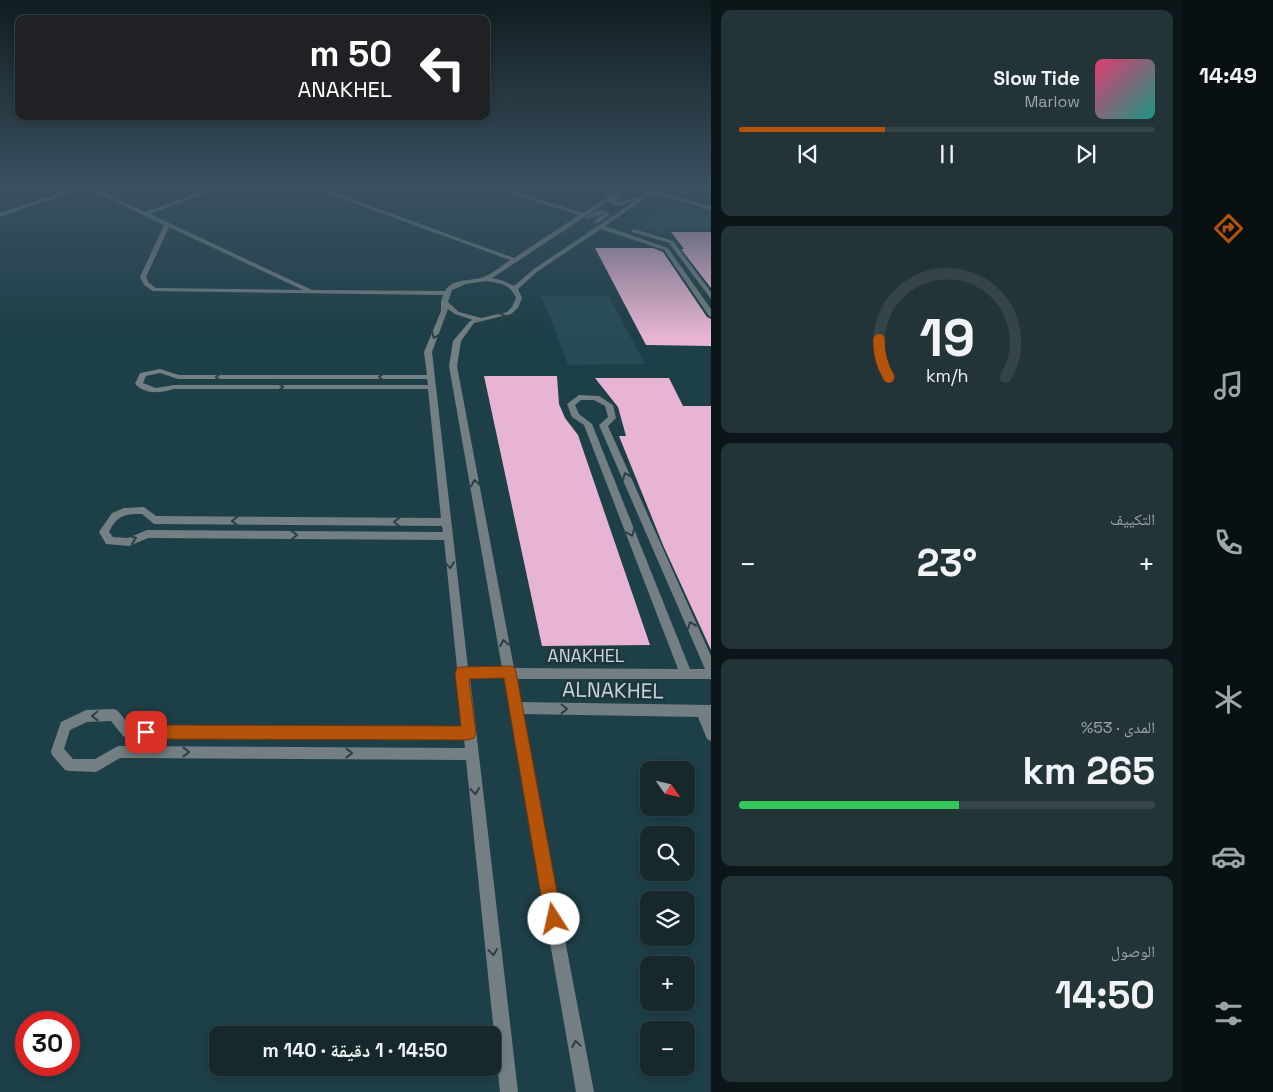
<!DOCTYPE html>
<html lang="ar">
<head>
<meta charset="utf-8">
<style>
	body { margin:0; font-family:"Space Grotesk","Noto Naskh Arabic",sans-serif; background:#233438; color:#f1f3f6; direction:rtl; height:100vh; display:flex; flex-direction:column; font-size:19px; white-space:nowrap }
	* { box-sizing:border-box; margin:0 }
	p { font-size:16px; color:#9ea6a9 }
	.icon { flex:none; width:28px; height:28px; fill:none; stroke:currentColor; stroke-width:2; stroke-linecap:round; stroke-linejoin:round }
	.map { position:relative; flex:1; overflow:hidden; direction:ltr }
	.drawer { display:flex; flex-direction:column; gap:10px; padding:10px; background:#0c1618; width:472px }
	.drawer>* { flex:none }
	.hud { position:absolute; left:15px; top:15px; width:475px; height:105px; border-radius:10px; box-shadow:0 2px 8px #0003,0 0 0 1px #354448; direction:rtl; background:#202124; color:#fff; overflow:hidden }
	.needle { width:32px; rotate:124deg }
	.buttons { position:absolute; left:640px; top:761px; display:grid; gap:10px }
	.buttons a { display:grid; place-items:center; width:55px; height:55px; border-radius:10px; background:#16282c; box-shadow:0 2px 8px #0003,0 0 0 1px #354448; font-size:25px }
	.speed { position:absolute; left:15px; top:1011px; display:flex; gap:10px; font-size:25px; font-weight:700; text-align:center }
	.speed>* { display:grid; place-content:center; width:65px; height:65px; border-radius:50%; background:#16282c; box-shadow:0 2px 8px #0003,0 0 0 1px #354448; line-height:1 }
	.speed .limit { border:8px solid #d22; background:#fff; color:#111 }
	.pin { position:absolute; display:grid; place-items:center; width:42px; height:42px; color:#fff; margin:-21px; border-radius:10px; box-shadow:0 2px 8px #0006 }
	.me { position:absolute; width:55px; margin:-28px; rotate:350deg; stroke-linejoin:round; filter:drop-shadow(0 0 4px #0008) }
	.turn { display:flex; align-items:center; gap:18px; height:105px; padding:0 15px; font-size:22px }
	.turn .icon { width:65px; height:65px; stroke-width:2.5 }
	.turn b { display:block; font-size:35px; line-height:42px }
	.big { font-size:38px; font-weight:800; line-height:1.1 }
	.drawer .tile { flex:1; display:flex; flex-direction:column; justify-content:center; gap:8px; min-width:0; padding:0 18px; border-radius:10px; background:#233438 }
	.drawer .dial { align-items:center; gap:0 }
	.dial svg { height:130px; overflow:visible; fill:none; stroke:#354448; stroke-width:7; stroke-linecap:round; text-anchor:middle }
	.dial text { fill:#f1f3f6; stroke:none }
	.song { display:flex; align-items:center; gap:15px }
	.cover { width:60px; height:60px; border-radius:8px; background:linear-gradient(135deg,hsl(340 70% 55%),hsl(170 70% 35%)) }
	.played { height:5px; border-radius:2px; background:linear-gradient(90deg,#b45309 35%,#354448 35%) }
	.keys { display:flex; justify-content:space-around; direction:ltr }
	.heat { display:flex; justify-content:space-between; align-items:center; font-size:28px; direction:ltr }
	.charge { height:8px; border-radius:4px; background:linear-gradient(90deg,#34c759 53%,#354448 0) }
	.trip { position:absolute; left:209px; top:1026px; width:292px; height:50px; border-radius:10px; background:#16282c; box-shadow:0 2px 8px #0003,0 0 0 1px #354448; font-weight:800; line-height:50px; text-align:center; direction:rtl }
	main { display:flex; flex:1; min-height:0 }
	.tabs { display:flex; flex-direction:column; width:90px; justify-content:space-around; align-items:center; background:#091012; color:#9ea6a9 }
	.tabs .icon { width:35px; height:35px }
	.tabs .current { color:#b45309 }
	.tabs b { font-size:22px; color:#f1f3f6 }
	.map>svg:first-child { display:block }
	.built { fill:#1d3f47; fill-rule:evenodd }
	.green { fill:#274c55 }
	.building { fill:#e7b5d3 }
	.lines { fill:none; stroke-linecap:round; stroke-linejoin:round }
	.lane { fill:#737f82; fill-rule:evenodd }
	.street { fill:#737f82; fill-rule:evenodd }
	.oneway { stroke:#2a4046 }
	.route { fill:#b45309; stroke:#753606 }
	.labels { text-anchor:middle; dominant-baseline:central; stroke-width:5; stroke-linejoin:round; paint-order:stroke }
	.street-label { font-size:18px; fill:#c7d5d9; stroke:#1d353b }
	.near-street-label { font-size:21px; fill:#c7d5d9; stroke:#1d353b }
</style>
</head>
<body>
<main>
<nav class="tabs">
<b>14:49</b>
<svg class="icon current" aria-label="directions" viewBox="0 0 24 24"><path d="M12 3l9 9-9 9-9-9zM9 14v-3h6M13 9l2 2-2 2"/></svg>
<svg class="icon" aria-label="music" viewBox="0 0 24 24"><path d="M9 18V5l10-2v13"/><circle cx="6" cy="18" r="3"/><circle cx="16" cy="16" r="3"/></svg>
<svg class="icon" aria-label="phone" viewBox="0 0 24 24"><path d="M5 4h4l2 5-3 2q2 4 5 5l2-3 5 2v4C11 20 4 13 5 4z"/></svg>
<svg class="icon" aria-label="climate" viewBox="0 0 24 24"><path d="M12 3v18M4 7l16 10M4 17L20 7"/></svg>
<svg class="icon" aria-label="car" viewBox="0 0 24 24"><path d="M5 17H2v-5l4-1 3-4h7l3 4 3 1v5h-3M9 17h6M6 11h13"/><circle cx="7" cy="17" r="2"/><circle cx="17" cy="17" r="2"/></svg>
<svg class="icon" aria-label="filters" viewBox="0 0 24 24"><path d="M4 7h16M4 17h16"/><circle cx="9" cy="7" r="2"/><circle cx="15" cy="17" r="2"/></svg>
</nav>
<section class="drawer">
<div class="tile">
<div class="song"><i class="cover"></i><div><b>Slow Tide</b><p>Marlow</p></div></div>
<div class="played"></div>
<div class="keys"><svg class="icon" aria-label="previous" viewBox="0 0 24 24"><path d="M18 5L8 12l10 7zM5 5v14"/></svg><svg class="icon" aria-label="pause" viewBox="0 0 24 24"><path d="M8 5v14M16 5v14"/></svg><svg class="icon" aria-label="next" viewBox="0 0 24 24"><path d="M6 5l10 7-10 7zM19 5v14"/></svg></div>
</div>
<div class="tile dial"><svg viewBox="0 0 100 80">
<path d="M14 69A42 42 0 1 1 86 69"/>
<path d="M14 69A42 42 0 0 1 8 46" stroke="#b45309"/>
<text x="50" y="56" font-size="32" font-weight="700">19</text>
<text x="50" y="72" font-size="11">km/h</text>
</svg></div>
<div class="tile"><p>التكييف</p>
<div class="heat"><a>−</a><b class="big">23°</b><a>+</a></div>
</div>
<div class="tile"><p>المدى · 53%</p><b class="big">265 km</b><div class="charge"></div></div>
<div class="tile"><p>الوصول</p><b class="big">14:50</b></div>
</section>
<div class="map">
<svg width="711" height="1092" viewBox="0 0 711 1092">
	<rect width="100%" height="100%" fill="#1d353b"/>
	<path class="built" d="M0,185H710V1092H0ZM649,770H686V808H649ZM649,835H686V872H649ZM649,900H686V938H649ZM649,965H686V1002H649ZM26,1022H69V1065H26ZM649,1030H686V1068H649ZM218,1035H492V1068H218Z"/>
	<g class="green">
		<polygon points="690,185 710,185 710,200 681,192"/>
		<polygon points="670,202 710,214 710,230 668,229 664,234 636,225"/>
		<polygon points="542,296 609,296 645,364 568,365"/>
	</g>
	<g class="building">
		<polygon points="671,232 711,232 711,288 681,249 684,249"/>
		<polygon points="595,248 653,248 663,252 707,317 711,319 711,346 646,345"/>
		<polygon points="484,376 557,376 559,404 565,418 578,435 650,645 542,646"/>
		<polygon points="595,378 669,378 683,406 711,406 711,650 663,545 619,436 626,436 618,407"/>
	</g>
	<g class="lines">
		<polygon class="lane" points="83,185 88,186 0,217 0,213"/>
		<g class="street">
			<path d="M80,185H86L145,212L218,185H224V186L150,214L312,290L445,291C453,277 474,282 486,276C494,272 502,266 510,260L307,186V185H313L514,258L579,215L487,186V185H493L583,213L626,185H632L619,194L620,196L615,200L618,202L634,197L637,199L658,185H663L656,191L711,206V210L653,193L605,226L668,248L711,309V317L709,316L664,250L601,229L538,271L518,289L522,298L518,308L511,314L474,323L461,341L457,366L514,668L678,669L584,425L572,417L567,404L579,395L599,396L613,405L616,418L608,426L711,656V679H516L520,702L711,705V741L707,739L698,717L522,714L594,1092H576L504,678H470L518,1092H500L466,760L120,758L96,772L70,771L65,770L52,755L51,751L61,722L86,710L114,709L118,711L130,726L463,727L444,540L148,538L129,546L106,544L99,532L112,513L124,508L144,507L156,516L441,518L428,389H174C160,393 146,395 135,384L140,373L160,369L179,375H427L424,352L441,311V302L443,295L153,291L144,285L140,277L164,225ZM609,201L617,206L635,201L534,269L514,286L504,281L492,278ZM169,227L303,290L156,288L149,283L146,277ZM486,281C500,283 510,284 516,298L512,307L507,312L481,318L459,312L448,302L452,290L466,284ZM448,309L455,314L473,320L470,321L453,341L449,366L502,668H468L432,352ZM160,373L178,379H427L428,385H174L156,388L143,383L146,376ZM581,400H594L605,406L608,417L599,425L705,669H690L592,424L579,414L575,405ZM136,514H142L154,524L442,526L443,532L147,530L128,538L113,537L109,532C115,519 122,514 136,514ZM111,721L123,736L127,738L464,739L465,748L118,746L95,759H73L64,749L70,730L87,722Z"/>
			<polygon points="600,210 607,212 609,215 598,223 593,222 603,214 588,219 585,217"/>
			<polygon points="634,229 673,241 711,292 711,299 669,243 632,232 631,231"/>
		</g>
	</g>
	<defs><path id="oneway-chevron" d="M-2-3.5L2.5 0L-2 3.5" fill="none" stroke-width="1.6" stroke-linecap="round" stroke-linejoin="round" transform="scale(1.25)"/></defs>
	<g class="oneway">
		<use href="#oneway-chevron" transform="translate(501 316) rotate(-19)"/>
		<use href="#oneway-chevron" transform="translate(435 335) rotate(112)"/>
		<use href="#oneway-chevron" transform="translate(219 377) rotate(-180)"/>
		<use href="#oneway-chevron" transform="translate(382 377) rotate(-180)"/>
		<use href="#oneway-chevron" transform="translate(280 387)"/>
		<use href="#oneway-chevron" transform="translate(626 476) rotate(-114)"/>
		<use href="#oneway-chevron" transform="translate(475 483) rotate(-100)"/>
		<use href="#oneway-chevron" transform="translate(235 521) rotate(-180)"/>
		<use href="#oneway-chevron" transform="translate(397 522) rotate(-180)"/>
		<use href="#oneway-chevron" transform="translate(631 533) rotate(68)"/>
		<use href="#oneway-chevron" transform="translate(294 535)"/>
		<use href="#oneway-chevron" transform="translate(133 539) rotate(-18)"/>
		<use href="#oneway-chevron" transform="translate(450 565) rotate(84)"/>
		<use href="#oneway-chevron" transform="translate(691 625) rotate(-114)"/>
		<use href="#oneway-chevron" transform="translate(504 643) rotate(-100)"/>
		<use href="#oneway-chevron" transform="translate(564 709) rotate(1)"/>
		<use href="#oneway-chevron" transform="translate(95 716) rotate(179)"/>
		<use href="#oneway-chevron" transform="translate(186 752)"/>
		<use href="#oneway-chevron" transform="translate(349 753)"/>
		<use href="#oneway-chevron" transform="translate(475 791) rotate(84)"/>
		<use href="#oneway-chevron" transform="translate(493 952) rotate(84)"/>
		<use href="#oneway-chevron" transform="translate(576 1044) rotate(-100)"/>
	</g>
	<linearGradient id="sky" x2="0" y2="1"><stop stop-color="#101d20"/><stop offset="0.55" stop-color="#3a5160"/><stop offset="1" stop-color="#3a5160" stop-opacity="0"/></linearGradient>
	<rect width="711" height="337" fill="url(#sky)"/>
	<polygon class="route" points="509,666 514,667 516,672 562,919 560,925 554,928 548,925 545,919 504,678 469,679 476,733 474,738 468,740 146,739 141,737 139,732 141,727 146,725 461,726 455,673 457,668 462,667"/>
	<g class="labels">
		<g class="street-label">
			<text x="586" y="655">ANAKHEL</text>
		</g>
		<g class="near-street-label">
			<text transform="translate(613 690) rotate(1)">ALNAKHEL</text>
		</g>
	</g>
</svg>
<div class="buttons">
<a><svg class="needle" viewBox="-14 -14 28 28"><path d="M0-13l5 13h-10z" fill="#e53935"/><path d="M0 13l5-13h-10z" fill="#9ea6a9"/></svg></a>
<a><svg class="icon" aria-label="search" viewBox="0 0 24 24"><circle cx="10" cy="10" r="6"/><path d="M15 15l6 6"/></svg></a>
<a><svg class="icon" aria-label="layers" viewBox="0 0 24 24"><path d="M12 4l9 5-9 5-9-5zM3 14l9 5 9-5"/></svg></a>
<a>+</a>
<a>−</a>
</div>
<div class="speed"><div class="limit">30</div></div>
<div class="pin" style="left:146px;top:732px;background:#d93025"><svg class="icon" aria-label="arrive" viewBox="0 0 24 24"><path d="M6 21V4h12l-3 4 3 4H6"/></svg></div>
<svg class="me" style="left:554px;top:919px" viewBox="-20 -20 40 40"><circle r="19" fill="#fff"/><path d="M0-13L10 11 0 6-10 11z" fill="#b45309"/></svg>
<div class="trip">14:50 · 1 دقيقة · 140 m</div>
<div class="hud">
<div class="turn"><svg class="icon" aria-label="left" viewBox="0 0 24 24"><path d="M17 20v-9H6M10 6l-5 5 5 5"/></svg><div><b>50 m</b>ANAKHEL</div></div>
</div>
</div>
</main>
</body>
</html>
